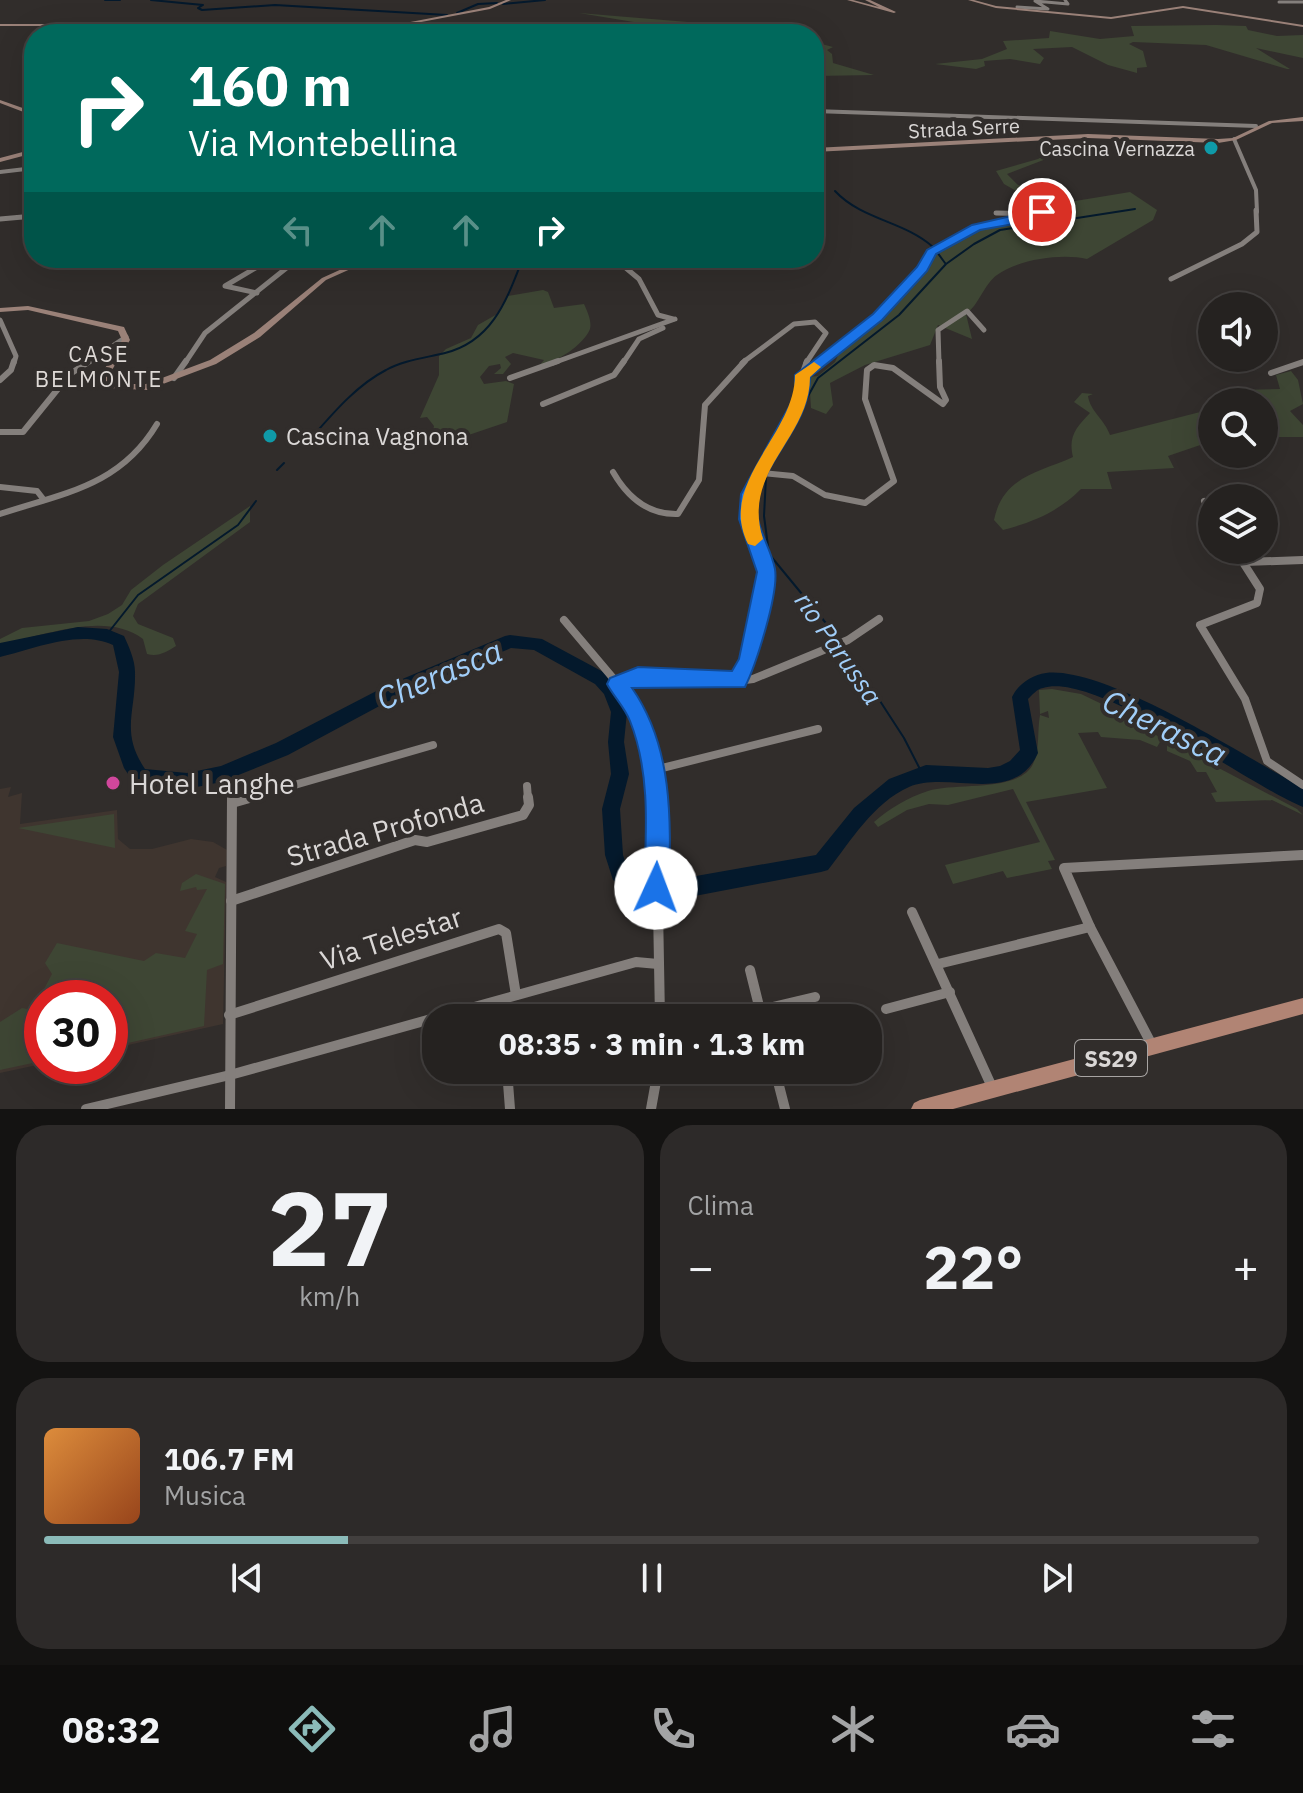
<!DOCTYPE html>
<html lang="it">
<head>
<meta charset="utf-8">
<style>
	body { margin:0; font-family:"IBM Plex Sans",sans-serif; background:#2d2a29; color:#f1f3f6; height:100vh; display:flex; flex-direction:column; font-size:30px; white-space:nowrap }
	* { box-sizing:border-box; margin:0 }
	p { font-size:26px; color:#a3a4a5 }
	.icon { flex:none; width:44px; height:44px; fill:none; stroke:currentColor; stroke-width:2; stroke-linecap:round; stroke-linejoin:round }
	.map { position:relative; height:1109px; overflow:hidden }
	.drawer { display:flex; flex-direction:column; gap:16px; padding:16px; background:#141312; flex:1 }
	.drawer>* { flex:none }
	.banner { position:absolute; left:24px; top:24px; width:800px; height:244px; border-radius:32px; box-shadow:0 8px 32px #0002,0 0 0 2px #423f3e; background:#00695c; color:#fff; overflow:hidden }
	.controls { position:absolute; left:1198px; top:292px; display:grid; gap:16px }
	.controls a { display:grid; place-items:center; width:80px; height:80px; border-radius:50%; background:#252220; box-shadow:0 8px 32px #0002,0 0 0 2px #423f3e; font-size:40px }
	.speed { position:absolute; left:24px; top:980px; display:flex; gap:16px; font-size:40px; font-weight:700; text-align:center }
	.speed>* { display:grid; place-content:center; width:104px; height:104px; border-radius:50%; background:#252220; box-shadow:0 8px 32px #0002,0 0 0 2px #423f3e; line-height:1 }
	.speed .limit { border:12px solid #d22; background:#fff; color:#111 }
	.pin { position:absolute; display:grid; place-items:center; width:68px; height:68px; color:#fff; margin:-34px; border:4px solid #fff; border-radius:50%; box-shadow:0 2px 8px #0007 }
	.me { position:absolute; width:88px; margin:-44px; rotate:2deg; stroke-linejoin:round; filter:drop-shadow(0 0 6px #0008) }
	.turn { display:flex; align-items:center; gap:28px; height:168px; padding:0 32px; font-size:36px }
	.turn .icon { width:104px; height:104px; stroke-width:2.5 }
	.turn b { display:block; font-size:56px; line-height:68px }
	.lanes { display:flex; align-items:center; height:76px; padding:0 32px; background:#0003; justify-content:center; gap:40px; direction:ltr }
	.lanes .off { opacity:.35 }
	.big { font-size:60px; font-weight:700; line-height:1.1 }
	.drawer .widget { flex:1; display:flex; flex-direction:column; justify-content:center; gap:12px; min-width:0; padding:0 28px; border-radius:32px; background:#2d2a29 }
	.drawer .dial { align-items:center; gap:0 }
	.dial b { font-size:104px; line-height:1 }
	.song { display:flex; align-items:center; gap:24px }
	.cover { width:96px; height:96px; border-radius:12px; background:linear-gradient(135deg,hsl(30 70% 55%),hsl(20 70% 35%)) }
	.played { height:8px; border-radius:4px; background:linear-gradient(90deg,#8bbbb9 25%,#423f3e 25%) }
	.keys { display:flex; justify-content:space-around; direction:ltr }
	.heat { display:flex; justify-content:space-between; align-items:center; font-size:44px; direction:ltr }
	.drawer .tiles { flex:1; display:grid; gap:16px; grid-template-columns:1fr 1fr }
	.widget:last-child { grid-column:span 2 }
	.trip { position:absolute; left:422px; top:1004px; width:460px; height:80px; border-radius:32px; background:#252220; box-shadow:0 8px 32px #0002,0 0 0 2px #423f3e; font-weight:700; line-height:80px; text-align:center }
	.menu { display:flex; height:128px; justify-content:space-around; align-items:center; background:#0f0e0d; color:#a3a4a5 }
	.menu .icon { width:56px; height:56px }
	.menu .selected { color:#8bbbb9 }
	.menu b { font-size:36px; color:#f1f3f6 }
	.map>svg:first-child { display:block }
	.built { fill:#3f352f }
	.green { fill:#3e4634 }
	.lines { fill:none; stroke-linecap:round; stroke-linejoin:round }
	.stream { stroke:#04192c; stroke-width:2 }
	.river { fill:#04192c; fill-rule:evenodd }
	.street-far5 { stroke:#847f7c; stroke-width:3 }
	.street-far4 { stroke:#847f7c; stroke-width:4 }
	.street-far3 { stroke:#847f7c; stroke-width:5 }
	.street-far2 { stroke:#847f7c; stroke-width:6 }
	.street-far1 { stroke:#847f7c; stroke-width:8 }
	.street { stroke:#847f7c; stroke-width:10 }
	.secondary { fill:#9a8178; fill-rule:evenodd }
	.primary { fill:#b18474; fill-rule:evenodd }
	.route { fill:#1a73e8; stroke:#114b97; stroke-width:2 }
	.slow { fill:#f59e0b }
	.culture-dot { fill:#0f9aa8; stroke:#312d2b; stroke-width:3 }
	.hotel-dot { fill:#d1479c; stroke:#312d2b; stroke-width:3 }
	.labels { text-anchor:middle; dominant-baseline:central; stroke-width:8; stroke-linejoin:round; paint-order:stroke }
	.far-street-label { font-size:20px; fill:#dad7d6; stroke:#312d2b }
	.far-poi-label { font-size:20px; fill:#dad7d6; stroke:#312d2b; text-anchor:end }
	.far-neighbourhood-label { font-size:22px; letter-spacing:2px; fill:#ded9d6; stroke:#312d2b }
	.shield { fill:#312d2b; stroke:#a7a4a3; stroke-width:2 }
	.shield-label { font-size:22px; font-weight:bold; fill:#dad7d6 }
	.poi-label { font-size:24px; fill:#dad7d6; stroke:#312d2b; text-anchor:start }
	.water-label { font-size:26px; font-style:italic; fill:#a1cef9; stroke:#312d2b }
	.near-poi-label { font-size:28px; fill:#dad7d6; stroke:#312d2b; text-anchor:start }
	.near-street-label { font-size:28px; fill:#dad7d6; stroke:#312d2b }
	.near-water-label { font-size:32px; font-style:italic; fill:#a1cef9; stroke:#312d2b }
</style>
</head>
<body>
<div class="map">
<svg width="1303" height="1109" viewBox="0 0 1303 1109">
	<rect width="100%" height="100%" fill="#312d2b"/>
	<polygon class="built" points="11,787 8,797 22,793 20,824 117,810 118,839 130,849 152,849 191,839 213,842 227,850 226,866 219,868 215,877 226,882 223,1024 110,1049 110,998 42,998 42,1064 0,1073 0,789"/>
	<g class="green">
		<polygon points="579,13 712,24 778,34 658,34 664,27"/>
		<polygon points="1216,25 1246,26 1248,30 1277,36 1303,35 1303,58 1256,48 1290,69 1287,69 1206,45 1133,42 1129,44 1143,51 1147,67 1137,68 1137,73 1108,65 1072,47 1033,49 1044,58 1040,64 1010,59 984,61 985,66 976,69 935,64 982,59 1007,49 1003,41 1049,38 1050,31 1100,39 1134,36 1131,26"/>
		<polygon points="814,42 833,47 827,50 832,54 833,63 874,75 815,76"/>
		<path d="M1053,150L1046,159L1007,174L1018,185L1043,187L1057,204L1130,192L1157,210L1153,220L1087,259C1062,253 1019,259 997,275C984,284 979,305 966,314L972,339L938,325L930,345L865,365L830,383L833,405L826,414L811,408L809,377L818,376L835,362L843,345L864,333L881,317L926,271L930,257L938,250L979,229L1045,215L1041,205L1004,184L996,171L1038,159Z"/>
		<path d="M543,290L548,292L554,308L584,304C587,311 592,321 590,329C584,345 555,363 539,366L544,360L513,353L505,357L511,364L503,374H494L501,368L500,364L489,366L480,377L484,384L506,381L514,384L507,422L445,443L431,440L434,426L427,417L420,418L439,375V356L446,349L471,338L478,325L499,313L508,296Z"/>
		<polygon points="1291,371 1298,380 1303,404 1290,411 1303,425 1303,437 1264,437 1264,402 1249,402 1237,390 1280,389 1276,375"/>
		<path d="M1082,393L1093,394L1088,396C1090,411 1105,420 1110,435L1212,409V441L1168,456L1174,468L1107,472L1112,489H1081C1058,512 1033,522 1003,530L994,520C1003,476 1038,473 1073,457C1068,436 1076,428 1090,413L1074,402Z"/>
		<path d="M250,506V522L138,604L133,616L138,624L173,638L176,646C166,652 159,657 147,654L143,639C104,610 43,637 0,644V639L22,628L89,621L108,614L122,605L131,590L163,565Z"/>
		<path d="M1052,689L1081,694L1156,730L1150,732L1297,809L1303,815L1272,800L1216,802L1211,793L1217,792L1206,772H1197L1190,761L1167,751V745L1160,742L1157,747L1140,740L1101,737L1098,732L1078,733L1107,788L1026,802L1055,860L1048,861L1052,869L1007,878L1003,871L953,884L945,865L1040,842L1013,789L948,805L929,804L907,810L878,827L874,822C890,808 907,798 928,791C955,782 1019,793 1033,764C1040,750 1037,731 1040,715L1049,718L1048,711L1040,714L1039,690Z"/>
		<polygon points="114,814 115,848 18,828"/>
		<polygon points="196,874 225,884 223,964 207,970 204,1026 110,1047 110,998 42,998 42,1061 0,1070 0,1022 22,1008 33,1010 52,974 45,963 57,943 144,961 156,953 185,958 197,934 185,931 207,889 197,890 196,887 180,891 182,883"/>
	</g>
	<g class="lines">
		<g class="stream">
			<polyline points="105,0 120,0"/>
			<polyline points="151,0 203,5 198,8 202,10 275,5 447,15"/>
			<polyline points="503,4 545,0"/>
			<polyline points="457,13 478,4 497,3"/>
			<path d="M835,191C862,220 904,221 933,247"/>
			<polyline points="937,252 945,263"/>
			<polyline points="796,418 818,378 899,315 946,264 974,244 1000,230 1135,209"/>
			<path d="M313,436C334,412 357,385 386,370C404,360 425,358 445,353C493,341 507,299 523,258"/>
			<polyline points="277,470 284,463"/>
			<polyline points="767,471 784,438"/>
			<polyline points="766,477 764,516 769,554 839,639"/>
			<polyline points="108,633 138,595 238,525 256,501"/>
			<polyline points="843,644 904,738 923,775"/>
		</g>
		<path class="river" d="M78,627L107,629L124,636C129,647 135,660 135,672C136,712 120,732 145,769L187,773L221,766L276,743L388,685L505,636L510,635L542,639L607,674L617,685L627,712L624,742L629,774L620,809L623,855L627,867L640,874L679,879L816,855L854,808L889,779L926,765L988,768L1000,766L1010,761L1020,750L1012,697C1018,684 1032,675 1046,673C1106,666 1247,758 1303,788V807C1248,785 1096,671 1043,688C1037,689 1032,695 1028,699L1038,753C1014,807 949,770 909,787C873,803 851,841 828,870L821,872L679,899L637,893L613,880L605,855L602,809L611,774L608,742L611,712L604,694L595,684L534,650L511,648L400,695L288,755L221,782L187,789L140,785L134,783L124,768L113,737L119,672L113,645C79,629 34,649 0,657V643Z"/>
		<g class="street-far5">
			<polyline points="1279,2 1303,2"/>
			<polyline points="1017,7 1048,9 1035,1 1068,4 1065,0"/>
		</g>
		<g class="street-far4">
			<polyline points="814,111 1256,126"/>
			<polyline points="1234,139 1256,190 1257,212"/>
			<polyline points="0,172 34,168"/>
		</g>
		<g class="street-far3">
			<polyline points="0,219 34,216"/>
			<polyline points="614,258 639,279 658,315 673,319"/>
			<polyline points="1171,279 1242,244 1257,232 1256,210"/>
			<polyline points="257,293 225,286 269,260"/>
			<polyline points="0,320 16,356 14,363"/>
			<polyline points="87,363 126,337"/>
			<polyline points="185,363 205,333 299,258"/>
			<polyline points="553,363 675,319"/>
			<polyline points="623,363 639,339 663,328"/>
			<polyline points="742,363 794,324 815,322 826,333 806,363"/>
			<polyline points="818,363 877,317 923,269 931,252 976,227 1043,214 996,213"/>
			<polyline points="939,363 938,330 967,311 984,330"/>
		</g>
		<g class="street-far2">
			<polyline points="1271,373 1303,362"/>
			<polyline points="802,375 807,361"/>
			<polyline points="174,378 186,361"/>
			<polyline points="510,378 558,361"/>
			<polyline points="0,380 11,370 14,361"/>
			<polyline points="543,404 614,375 624,361"/>
			<polyline points="0,432 23,432 70,374 90,361"/>
			<path d="M613,472C628,498 648,515 678,514L699,480L705,405L745,361"/>
			<polyline points="761,473 793,476 825,495 865,503 894,481 865,399 867,370 874,365 893,368 943,404 946,400 940,387 939,361"/>
			<polyline points="0,487 37,491 44,500"/>
			<polyline points="1204,501 1212,516"/>
			<path d="M0,514C64,493 120,486 157,424"/>
			<polyline points="1235,550 1238,555"/>
			<path d="M761,555C755,539 747,523 748,506C750,458 808,426 802,375L820,361"/>
		</g>
		<g class="street-far1">
			<polyline points="1237,553 1260,589 1257,603 1200,625 1245,699 1267,761 1303,785"/>
			<polyline points="1245,562 1303,560"/>
			<polyline points="564,620 618,684"/>
			<polyline points="738,681 753,679 848,640 879,619"/>
			<polyline points="654,770 818,729"/>
			<polyline points="527,786 528,799"/>
			<polyline points="232,799 232,785"/>
			<polyline points="246,799 433,745"/>
			<path d="M656,799L645,738L618,684L638,676L738,681C755,645 774,591 760,553"/>
		</g>
		<g class="street">
			<polyline points="656,797 660,1018"/>
			<polyline points="232,803 253,797"/>
			<polyline points="231,901 415,840 427,842 523,815 529,805 528,797"/>
			<polyline points="912,912 992,1087"/>
			<polyline points="938,964 1090,927"/>
			<polyline points="750,970 762,1018"/>
			<polyline points="886,1009 950,992"/>
			<polyline points="760,1010 815,997"/>
			<polyline points="229,1015 499,929 506,933 516,995"/>
			<polyline points="710,1018 716,1015"/>
			<polyline points="1152,1045 1090,927 1064,868 1303,855"/>
			<polyline points="507,1070 510,1109"/>
			<polyline points="775,1070 785,1109"/>
			<polyline points="86,1109 230,1075 636,962 658,964"/>
			<polyline points="230,1109 232,797"/>
			<polyline points="651,1109 658,1070"/>
		</g>
		<g class="secondary">
			<polygon points="506,0 511,0 490,9 400,26 0,26 0,24 400,24 489,7"/>
			<polygon points="847,0 853,0 879,7 865,0 870,0 896,12 894,13"/>
			<polygon points="968,0 974,0 996,6 1111,17 1183,6 1303,25 1303,27 1183,8 1111,19 996,8"/>
			<polygon points="0,100 34,112 34,116 0,103"/>
			<polygon points="1303,117 1303,121 1272,123 1236,140 1218,143 1088,138 814,152 814,148 1088,134 1218,139 1233,138 1269,121"/>
			<polygon points="34,149 34,153 0,162 0,158"/>
			<polygon points="366,258 375,258 326,280 260,337 216,364 147,390 109,388 101,375 122,340 118,331 28,310 0,312 0,308 28,306 124,327 130,340 109,375 114,384 146,384 210,360 254,333 322,278"/>
		</g>
		<polygon class="primary" points="1303,998 1303,1014 953,1109 911,1109 914,1103 920,1100"/>
	</g>
	<path class="route" d="M1042,209L1047,212L1037,220L980,230L936,254L927,271L882,320L810,377C810,421 772,452 759,493C750,521 770,543 775,569C779,593 756,665 745,687L632,688C673,747 671,819 669,888L665,897L656,901L647,897L644,888C646,833 651,774 630,721C625,708 614,697 607,684L610,678L638,667L732,671L739,659L757,572L739,519L741,494L795,396V375L873,314L917,267L927,250L972,225Z"/>
	<path class="slow" d="M814,362L821,367L810,377C810,439 741,470 763,539L755,546L748,544C717,482 795,435 795,375Z"/>
	<g class="culture-dot">
		<circle cx="1211" cy="148" r="8"/>
		<circle cx="270" cy="436" r="8"/>
	</g>
	<circle class="hotel-dot" cx="113" cy="783" r="8"/>
	<g class="labels">
		<g class="far-street-label">
			<text transform="translate(964 128) rotate(-3)">Strada Serre</text>
		</g>
		<g class="far-poi-label">
			<text x="1195" y="148">Cascina Vernazza</text>
		</g>
		<g class="far-neighbourhood-label">
			<text x="99" y="353">CASE<tspan x="99" dy="25">BELMONTE</tspan></text>
		</g>
		<rect class="shield" x="1075" y="1040" width="72" height="36" rx="6"/>
		<g class="shield-label">
			<text x="1111" y="1058">SS29</text>
		</g>
		<g class="poi-label">
			<text x="286" y="436">Cascina Vagnona</text>
		</g>
		<g class="water-label">
			<text transform="translate(839 648) rotate(55)">rio Parussa</text>
		</g>
		<g class="near-poi-label">
			<text x="129" y="783">Hotel Langhe</text>
		</g>
		<g class="near-street-label">
			<text transform="translate(385 829) rotate(-16)">Strada Profonda</text>
			<text transform="translate(391 938) rotate(-18)">Via Telestar</text>
		</g>
		<g class="near-water-label">
			<text transform="translate(439 674) rotate(-23)">Cherasca</text>
			<text transform="translate(1165 727) rotate(26)">Cherasca</text>
		</g>
	</g>
</svg>
<div class="controls">
<a><svg class="icon" aria-label="sound" viewBox="0 0 24 24"><path d="M4 9h4l5-4v14l-5-4H4zM17 9q2 3 0 6"/></svg></a>
<a><svg class="icon" aria-label="search" viewBox="0 0 24 24"><circle cx="10" cy="10" r="6"/><path d="M15 15l6 6"/></svg></a>
<a><svg class="icon" aria-label="layers" viewBox="0 0 24 24"><path d="M12 4l9 5-9 5-9-5zM3 14l9 5 9-5"/></svg></a>
</div>
<div class="speed"><div class="limit">30</div></div>
<div class="pin" style="left:1042px;top:212px;background:#d93025"><svg class="icon" aria-label="arrive" viewBox="0 0 24 24"><path d="M6 21V4h12l-3 4 3 4H6"/></svg></div>
<svg class="me" style="left:656px;top:888px" viewBox="-20 -20 40 40"><circle r="19" fill="#fff"/><path d="M0-13L10 11 0 6-10 11z" fill="#1a73e8"/></svg>
<div class="trip">08:35 · 3 min · 1.3 km</div>
<div class="banner">
<div class="turn"><svg class="icon" aria-label="right" viewBox="0 0 24 24"><path d="M7 20v-9h11M14 6l5 5-5 5"/></svg><div><b>160 m</b>Via Montebellina</div></div>
<div class="lanes"><svg class="icon off" aria-label="left" viewBox="0 0 24 24"><path d="M17 20v-9H6M10 6l-5 5 5 5"/></svg><svg class="icon off" aria-label="ahead" viewBox="0 0 24 24"><path d="M12 20V5M6 11l6-6 6 6"/></svg><svg class="icon off" aria-label="ahead" viewBox="0 0 24 24"><path d="M12 20V5M6 11l6-6 6 6"/></svg><svg class="icon" aria-label="right" viewBox="0 0 24 24"><path d="M7 20v-9h11M14 6l5 5-5 5"/></svg></div>
</div>
</div>
<section class="drawer">
<div class="tiles">
<div class="widget dial"><b>27</b><p>km/h</p></div>
<div class="widget"><p>Clima</p>
<div class="heat"><a>−</a><b class="big">22°</b><a>+</a></div>
</div>
<div class="widget">
<div class="song"><i class="cover"></i><div><b>106.7 FM</b><p>Musica</p></div></div>
<div class="played"></div>
<div class="keys"><svg class="icon" aria-label="previous" viewBox="0 0 24 24"><path d="M18 5L8 12l10 7zM5 5v14"/></svg><svg class="icon" aria-label="pause" viewBox="0 0 24 24"><path d="M8 5v14M16 5v14"/></svg><svg class="icon" aria-label="next" viewBox="0 0 24 24"><path d="M6 5l10 7-10 7zM19 5v14"/></svg></div>
</div>
</div>
</section>
<nav class="menu">
<b>08:32</b>
<svg class="icon selected" aria-label="directions" viewBox="0 0 24 24"><path d="M12 3l9 9-9 9-9-9zM9 14v-3h6M13 9l2 2-2 2"/></svg>
<svg class="icon" aria-label="music" viewBox="0 0 24 24"><path d="M9 18V5l10-2v13"/><circle cx="6" cy="18" r="3"/><circle cx="16" cy="16" r="3"/></svg>
<svg class="icon" aria-label="phone" viewBox="0 0 24 24"><path d="M5 4h4l2 5-3 2q2 4 5 5l2-3 5 2v4C11 20 4 13 5 4z"/></svg>
<svg class="icon" aria-label="climate" viewBox="0 0 24 24"><path d="M12 3v18M4 7l16 10M4 17L20 7"/></svg>
<svg class="icon" aria-label="car" viewBox="0 0 24 24"><path d="M5 17H2v-5l4-1 3-4h7l3 4 3 1v5h-3M9 17h6M6 11h13"/><circle cx="7" cy="17" r="2"/><circle cx="17" cy="17" r="2"/></svg>
<svg class="icon" aria-label="filters" viewBox="0 0 24 24"><path d="M4 7h16M4 17h16"/><circle cx="9" cy="7" r="2"/><circle cx="15" cy="17" r="2"/></svg>
</nav>
</body>
</html>
